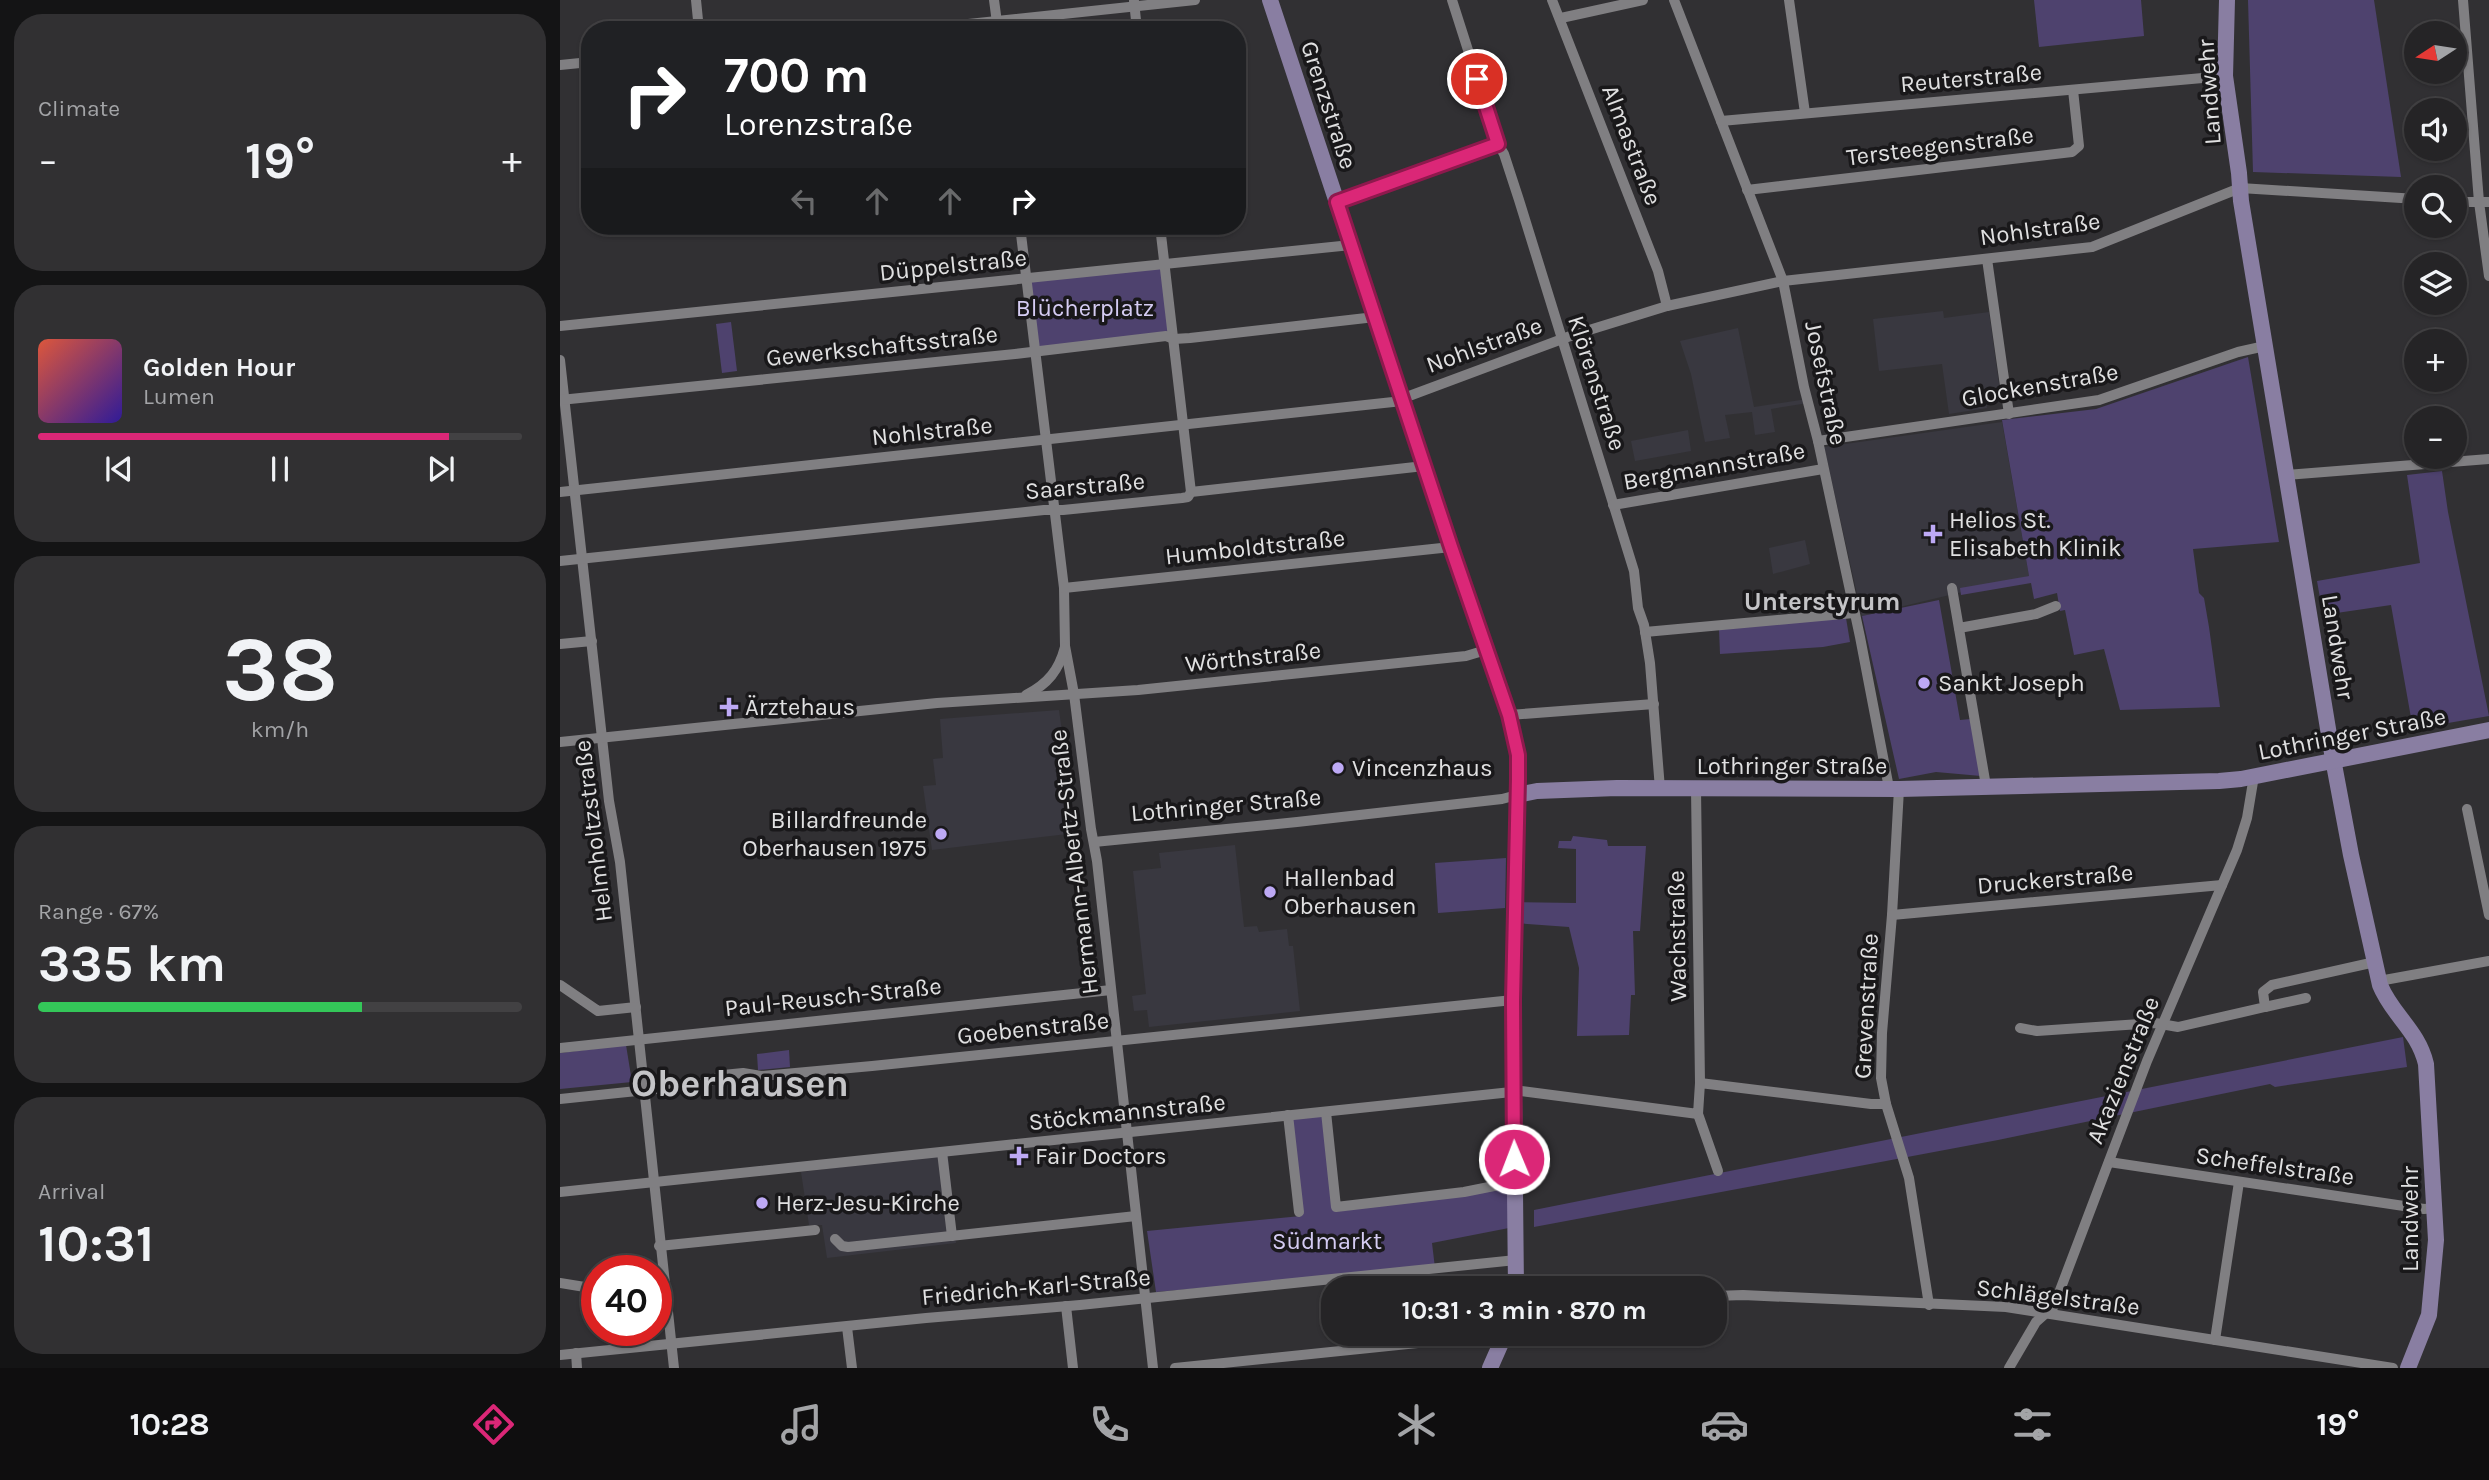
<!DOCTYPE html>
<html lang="en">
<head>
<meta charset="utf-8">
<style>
	body { margin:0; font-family:Karla,sans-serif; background:#313032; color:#f1f3f6; height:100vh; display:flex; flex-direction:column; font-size:26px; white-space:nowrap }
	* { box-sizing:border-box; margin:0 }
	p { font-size:23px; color:#a3a4a7 }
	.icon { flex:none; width:38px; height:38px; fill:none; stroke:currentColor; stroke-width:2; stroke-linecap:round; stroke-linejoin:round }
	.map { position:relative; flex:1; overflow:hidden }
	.drawer { display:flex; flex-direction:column; gap:14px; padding:14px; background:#141415; width:560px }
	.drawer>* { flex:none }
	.guide { position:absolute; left:21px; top:21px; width:665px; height:214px; border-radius:28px; box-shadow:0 2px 5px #0004,0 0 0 2px #424143; background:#202124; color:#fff; overflow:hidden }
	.needle { width:46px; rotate:258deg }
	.fabs { position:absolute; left:1844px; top:21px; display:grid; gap:14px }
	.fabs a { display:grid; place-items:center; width:63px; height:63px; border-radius:50%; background:#252426; box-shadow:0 2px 5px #0004,0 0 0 2px #424143; font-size:35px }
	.speed { position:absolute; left:21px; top:1255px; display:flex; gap:14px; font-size:35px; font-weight:700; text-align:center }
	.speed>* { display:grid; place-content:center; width:91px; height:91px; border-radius:50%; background:#252426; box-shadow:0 2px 5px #0004,0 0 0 2px #424143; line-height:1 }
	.speed .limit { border:10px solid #d22; background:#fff; color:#111 }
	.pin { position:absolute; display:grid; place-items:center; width:60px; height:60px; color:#fff; margin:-30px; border:4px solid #fff; border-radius:50%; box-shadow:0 2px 7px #0007 }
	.me { position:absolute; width:77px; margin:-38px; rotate:359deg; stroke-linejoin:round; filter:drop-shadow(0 0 5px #0008) }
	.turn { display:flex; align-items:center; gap:24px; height:147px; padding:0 28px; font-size:32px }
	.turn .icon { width:91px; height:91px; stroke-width:2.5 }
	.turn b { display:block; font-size:49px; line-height:60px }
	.lanes { display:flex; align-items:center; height:66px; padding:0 28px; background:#0003; justify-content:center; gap:35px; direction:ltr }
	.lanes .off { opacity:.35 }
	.big { font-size:52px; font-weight:700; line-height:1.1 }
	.drawer .tile { flex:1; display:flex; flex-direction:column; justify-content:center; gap:10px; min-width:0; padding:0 24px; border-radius:28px; background:#313032 }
	.drawer .dial { align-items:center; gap:0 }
	.dial b { font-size:91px; line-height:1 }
	.song { display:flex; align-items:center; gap:21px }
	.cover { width:84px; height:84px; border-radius:10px; background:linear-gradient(135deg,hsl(10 70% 55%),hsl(250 70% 35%)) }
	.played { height:7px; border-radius:4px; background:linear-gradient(90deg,#db2777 85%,#424143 85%) }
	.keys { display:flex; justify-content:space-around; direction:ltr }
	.heat { display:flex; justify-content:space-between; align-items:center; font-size:38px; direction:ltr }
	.charge { height:10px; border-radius:5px; background:linear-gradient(90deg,#34c759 67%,#424143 0) }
	.trip { position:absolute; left:761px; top:1276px; width:406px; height:70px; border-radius:28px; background:#252426; box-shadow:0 2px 5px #0004,0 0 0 2px #424143; font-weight:700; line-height:70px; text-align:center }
	.menu { display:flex; height:112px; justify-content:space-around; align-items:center; background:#0f0e0f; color:#a3a4a7 }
	.menu .icon { width:49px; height:49px }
	.menu .on { color:#db2777 }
	.menu b { font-size:32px; color:#f1f3f6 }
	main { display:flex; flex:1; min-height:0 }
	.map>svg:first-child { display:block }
	.built { fill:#393840 }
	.green { fill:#4e426e }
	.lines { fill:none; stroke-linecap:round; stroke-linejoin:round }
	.street { stroke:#807f82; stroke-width:10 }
	.secondary { stroke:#897ea2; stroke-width:16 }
	.route-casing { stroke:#8e194d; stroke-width:18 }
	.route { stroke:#db2777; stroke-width:12 }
	.poi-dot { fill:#bda9f5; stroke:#19181a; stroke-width:2.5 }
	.labels { text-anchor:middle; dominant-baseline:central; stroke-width:7; stroke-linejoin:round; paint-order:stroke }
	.street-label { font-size:24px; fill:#e0e0e1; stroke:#19181a }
	.park-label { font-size:24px; fill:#d5ccf3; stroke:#19181a }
	.poi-label { font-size:24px; fill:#e0e0e1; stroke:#19181a; text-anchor:start }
	.neighbourhood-label { font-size:26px; font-weight:bold; fill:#c4c4c7; stroke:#19181a }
	.town-label { font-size:38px; font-weight:bold; fill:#c4c4c7; stroke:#19181a }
</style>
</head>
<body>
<main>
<section class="drawer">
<div class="tile"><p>Climate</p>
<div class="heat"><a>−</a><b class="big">19°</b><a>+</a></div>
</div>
<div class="tile">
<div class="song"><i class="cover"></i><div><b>Golden Hour</b><p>Lumen</p></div></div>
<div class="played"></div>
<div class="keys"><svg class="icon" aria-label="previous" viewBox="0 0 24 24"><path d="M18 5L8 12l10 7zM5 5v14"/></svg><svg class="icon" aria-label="pause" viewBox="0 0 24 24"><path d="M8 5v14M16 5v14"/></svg><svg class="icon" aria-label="next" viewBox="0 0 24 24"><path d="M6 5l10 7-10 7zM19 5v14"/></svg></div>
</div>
<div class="tile dial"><b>38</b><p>km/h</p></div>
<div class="tile"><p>Range · 67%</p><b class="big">335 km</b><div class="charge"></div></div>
<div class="tile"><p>Arrival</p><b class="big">10:31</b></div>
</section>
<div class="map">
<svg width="1929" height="1368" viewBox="0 0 1929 1368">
	<rect width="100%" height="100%" fill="#313033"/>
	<g class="built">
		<polygon points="1383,311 1384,318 1429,312 1440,391 1426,393 1427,408 1389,414 1382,364 1319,371 1313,319"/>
		<polygon points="1178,328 1194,407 1247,399 1248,403 1211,409 1215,432 1195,435 1192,412 1165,415 1170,438 1145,442 1131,374 1120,341"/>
		<polygon points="1442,422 1469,576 1302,616 1264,447"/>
		<polygon points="1128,430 1131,451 1075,461 1071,441"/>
		<polygon points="1245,540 1250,564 1213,574 1209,548"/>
		<polygon points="499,710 516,833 372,850 363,786 376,785 373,759 383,758 380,719"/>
		<polygon points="675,845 684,927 697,926 699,932 727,929 729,946 733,946 740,1011 589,1027 587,1010 574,1011 572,996 586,994 573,871 601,868 599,853"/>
		<polygon points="388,1154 396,1243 267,1258 262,1225 249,1225 241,1172"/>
	</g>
	<g class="green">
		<polygon points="1474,0 1581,0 1584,36 1479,47"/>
		<polygon points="1688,0 1814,0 1841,177 1693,172"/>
		<polygon points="605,264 614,339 475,350 466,278"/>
		<polygon points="171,322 177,371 162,373 156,324"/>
		<polygon points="1688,357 1719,542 1633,549 1639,593 1644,598 1649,627 1660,707 1560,710 1544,649 1514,655 1505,610 1500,611 1497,593 1474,599 1471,583 1401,595 1400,588 1469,576 1442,420 1536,409"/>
		<polygon points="1882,471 1888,512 1929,716 1853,729 1831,605 1763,615 1757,581 1860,563 1847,475"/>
		<polygon points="1379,600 1400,720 1411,719 1421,776 1376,772 1339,779 1302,616"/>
		<polygon points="1286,618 1290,642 1263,647 1160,654 1159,629"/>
		<polygon points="1013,836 1047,840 1048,846 1086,846 1080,931 1073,931 1075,995 1071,995 1069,1035 1017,1036 1019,968 1009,927 955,923 955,902 1016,903 1016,849 998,848 999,841 1011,841"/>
		<polygon points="946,858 945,908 878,913 875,863"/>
		<polygon points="1843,1037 1847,1067 1715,1087 1710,1084 1438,1140 974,1227 974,1210"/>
		<polygon points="66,1045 72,1082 0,1089 0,1053"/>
		<polygon points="229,1050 230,1067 198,1070 197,1054"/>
		<polygon points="766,1112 776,1207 954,1182 954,1227 872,1243 875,1268 596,1292 587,1231 741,1216 730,1120"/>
	</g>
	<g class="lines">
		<g class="street">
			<polyline points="136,0 139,30"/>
			<polyline points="434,0 438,30"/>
			<polyline points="892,0 938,144 944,154 959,200 1074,571 1078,608 1084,625 1090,663 1100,789"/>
			<polyline points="992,0 1098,271 1107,306"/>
			<polyline points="1114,0 1223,281 1244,387 1258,441 1300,637 1329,788"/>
			<polyline points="1229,0 1245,113"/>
			<polyline points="1903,0 1919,202 1929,276"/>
			<polyline points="574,1 577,30"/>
			<polyline points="1001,18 1083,0"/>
			<polyline points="351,30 635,0"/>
			<polyline points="0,65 30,62"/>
			<polyline points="1161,121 1665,76"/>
			<polyline points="1187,190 1512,152 1519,146 1513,90"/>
			<polyline points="777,202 938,144"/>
			<polyline points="1895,202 1929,202"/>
			<polyline points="460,226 504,588 505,646 514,694 531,829 537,861 593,1368"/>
			<polyline points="600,226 631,492"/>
			<polyline points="1427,259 1449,414"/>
			<polyline points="0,326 791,245"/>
			<polyline points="0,360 49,801 60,862 114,1368"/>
			<polyline points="0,400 455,354 606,336 614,339 630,338 815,317"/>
			<polyline points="1258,441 1539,400 1678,352 1705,346"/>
			<polyline points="1726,475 1929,459"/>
			<polyline points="0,492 833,402 1013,335 1107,306 1223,281 1532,247 1680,188 1857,199"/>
			<polyline points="1053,505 1263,469"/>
			<polyline points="0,561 484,510 503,510 622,498 628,497 631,492 864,466"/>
			<polyline points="504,588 891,547"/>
			<polyline points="1392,588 1426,786"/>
			<polyline points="1399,628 1476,614 1496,606"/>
			<polyline points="1085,632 1294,613"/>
			<polyline points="0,644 32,641"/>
			<path d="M466,695C488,684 499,670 505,647"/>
			<polyline points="949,715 1094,704"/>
			<polyline points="0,742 377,703 578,690 906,656 926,650"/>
			<polyline points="1136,789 1140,1083"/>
			<polyline points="1339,789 1332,915 1322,1033 1321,1078 1326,1104 1349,1178 1369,1305"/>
			<polyline points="1907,809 1929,915"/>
			<polyline points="534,842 737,822 942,799 957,795"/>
			<polyline points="1332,915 1662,885"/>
			<polyline points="1819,981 1929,961"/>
			<polyline points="0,985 38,1011 76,1007"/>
			<polyline points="1705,1007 1746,998"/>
			<polyline points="1460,1028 1477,1031 1595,1023 1618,1027 1705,1007 1703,992 1712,985 1815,962"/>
			<polyline points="0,1048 551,990"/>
			<polyline points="0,1099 144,1084 163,1075 183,1073 201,1076 312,1066 953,1000"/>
			<polyline points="766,1112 776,1207 904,1192 954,1182"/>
			<polyline points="1138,1114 1158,1171"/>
			<polyline points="728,1115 739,1212"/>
			<polyline points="382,1152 392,1236"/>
			<polyline points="1549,1162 1864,1209 1875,1208"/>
			<polyline points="0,1192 961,1091 1138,1114 1140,1083 1311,1104 1326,1104"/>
			<polyline points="275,1239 282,1246 288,1247 576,1216"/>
			<polyline points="99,1246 255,1230"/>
			<polyline points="0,1283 37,1289"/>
			<polyline points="1155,1296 1183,1295 1446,1307 1833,1368"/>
			<polyline points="506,1306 513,1368"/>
			<polyline points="287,1327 292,1368"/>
			<polyline points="1655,1340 1679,1182"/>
			<polyline points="16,1353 17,1368"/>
			<polyline points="0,1355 366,1318 520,1305 956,1260"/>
			<polyline points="615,1368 945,1334"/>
			<polyline points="1449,1368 1476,1322 1494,1306 1587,1061 1677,850 1687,818 1694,776"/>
		</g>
		<g class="secondary">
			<polyline points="710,0 891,547 949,715 958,755 958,779 953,1000 956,1288"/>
			<path d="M1667,0L1665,76L1679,173L1681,201L1773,759L1791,855L1820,985C1832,1015 1858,1030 1866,1064L1876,1240L1869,1315L1848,1368"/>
			<polyline points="957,795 977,791 1057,788 1339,789 1659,781 1681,779 1929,730"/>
			<polyline points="930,1368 945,1334"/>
		</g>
	</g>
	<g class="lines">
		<defs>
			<polyline id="route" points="917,79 938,144 777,202 891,547 949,715 958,755 958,779 953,1000 954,1159"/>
		</defs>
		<use href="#route" class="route-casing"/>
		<use href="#route" class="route"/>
	</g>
	<g class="poi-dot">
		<path d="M1369.5 523.5h7v7h7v7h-7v7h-7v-7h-7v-7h7z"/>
		<circle cx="1364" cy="683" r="7"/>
		<path d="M165.5 696.5h7v7h7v7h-7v7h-7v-7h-7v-7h7z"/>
		<circle cx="778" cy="768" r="7"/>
		<circle cx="381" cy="834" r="7"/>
		<circle cx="710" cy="892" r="7"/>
		<path d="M455.5 1145.5h7v7h7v7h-7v7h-7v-7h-7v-7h7z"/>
		<circle cx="202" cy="1203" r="7"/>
	</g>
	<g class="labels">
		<g class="street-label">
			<text transform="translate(1411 78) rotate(-5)">Reuterstraße</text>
			<text transform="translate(1649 92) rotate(-94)">Landwehr</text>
			<text transform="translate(769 105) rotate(72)">Grenzstraße</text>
			<text transform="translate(1072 145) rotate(69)">Almastraße</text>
			<text transform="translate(1380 146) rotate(-7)">Tersteegenstraße</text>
			<text transform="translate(1480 229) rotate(-8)">Nohlstraße</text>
			<text transform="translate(393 265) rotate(-6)">Düppelstraße</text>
			<text transform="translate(924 345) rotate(-20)">Nohlstraße</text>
			<text transform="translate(322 346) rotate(-6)">Gewerkschaftsstraße</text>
			<text transform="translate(1037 383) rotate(72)">Klörenstraße</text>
			<text transform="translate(1266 383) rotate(78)">Josefstraße</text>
			<text transform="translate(1480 385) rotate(-10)">Glockenstraße</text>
			<text transform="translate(372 431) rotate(-6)">Nohlstraße</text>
			<text transform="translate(1154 466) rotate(-10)">Bergmannstraße</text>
			<text transform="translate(525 486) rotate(-5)">Saarstraße</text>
			<text transform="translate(695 547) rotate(-6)">Humboldtstraße</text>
			<text transform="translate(1778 647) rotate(81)">Landwehr</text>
			<text transform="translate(693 657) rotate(-6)">Wörthstraße</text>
			<text transform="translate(1792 734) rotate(-11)">Lothringer Straße</text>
			<text x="1232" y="766">Lothringer Straße</text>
			<text transform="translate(666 805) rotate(-5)">Lothringer Straße</text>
			<text transform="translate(33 831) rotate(-97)">Helmholtzstraße</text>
			<text transform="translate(514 862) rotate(-97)">Hermann-Albertz-Straße</text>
			<text transform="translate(1495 879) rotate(-5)">Druckerstraße</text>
			<text transform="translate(1117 936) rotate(-91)">Wachstraße</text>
			<text transform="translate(273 997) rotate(-6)">Paul-Reusch-Straße</text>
			<text transform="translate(1306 1006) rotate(-87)">Grevenstraße</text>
			<text transform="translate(473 1028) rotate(-6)">Goebenstraße</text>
			<text transform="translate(1563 1070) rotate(-68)">Akazienstraße</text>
			<text transform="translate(567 1112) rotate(-6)">Stöckmannstraße</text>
			<text transform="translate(1715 1166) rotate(8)">Scheffelstraße</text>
			<text transform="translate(1850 1219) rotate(-90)">Landwehr</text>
			<text transform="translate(476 1287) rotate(-5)">Friedrich-Karl-Straße</text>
			<text transform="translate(1498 1297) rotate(7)">Schlägelstraße</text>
		</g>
		<g class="park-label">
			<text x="525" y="308">Blücherplatz</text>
			<text x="767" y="1241">Südmarkt</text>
		</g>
		<g class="poi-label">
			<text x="1389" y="520">Helios St.<tspan x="1389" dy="28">Elisabeth Klinik</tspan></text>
			<text x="1378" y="683">Sankt Joseph</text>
			<text x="185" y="707">Ärztehaus</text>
			<text x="792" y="768">Vincenzhaus</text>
			<text x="367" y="820" text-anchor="end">Billardfreunde<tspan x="367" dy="28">Oberhausen 1975</tspan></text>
			<text x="724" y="878">Hallenbad<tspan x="724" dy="28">Oberhausen</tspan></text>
			<text x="475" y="1156">Fair Doctors</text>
			<text x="216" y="1203">Herz-Jesu-Kirche</text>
		</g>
		<g class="neighbourhood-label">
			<text x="1262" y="601">Unterstyrum</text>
		</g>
		<g class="town-label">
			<text x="180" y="1083">Oberhausen</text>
		</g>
	</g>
</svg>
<div class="fabs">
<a><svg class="needle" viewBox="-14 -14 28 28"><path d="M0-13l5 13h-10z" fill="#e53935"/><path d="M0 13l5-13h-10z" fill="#a3a4a7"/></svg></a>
<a><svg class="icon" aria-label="sound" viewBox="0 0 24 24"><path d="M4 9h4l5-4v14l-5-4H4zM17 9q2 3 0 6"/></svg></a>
<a><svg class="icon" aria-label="search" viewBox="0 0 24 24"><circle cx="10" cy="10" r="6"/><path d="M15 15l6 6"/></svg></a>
<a><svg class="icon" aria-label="layers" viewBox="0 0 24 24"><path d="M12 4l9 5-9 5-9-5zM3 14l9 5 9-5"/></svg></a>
<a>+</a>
<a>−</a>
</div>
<div class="speed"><div class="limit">40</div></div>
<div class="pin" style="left:917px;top:79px;background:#d93025"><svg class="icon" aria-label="arrive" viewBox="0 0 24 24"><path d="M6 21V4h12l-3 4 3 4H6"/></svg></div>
<svg class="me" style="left:954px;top:1159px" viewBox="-20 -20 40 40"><circle r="17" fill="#db2777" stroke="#fff" stroke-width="3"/><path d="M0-11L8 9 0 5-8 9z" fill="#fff"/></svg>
<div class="trip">10:31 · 3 min · 870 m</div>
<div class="guide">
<div class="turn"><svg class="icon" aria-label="right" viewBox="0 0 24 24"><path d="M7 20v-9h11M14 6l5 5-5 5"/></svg><div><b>700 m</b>Lorenzstraße</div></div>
<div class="lanes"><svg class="icon off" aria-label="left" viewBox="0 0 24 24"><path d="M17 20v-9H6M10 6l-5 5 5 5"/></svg><svg class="icon off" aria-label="ahead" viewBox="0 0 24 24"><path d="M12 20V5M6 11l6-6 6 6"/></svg><svg class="icon off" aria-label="ahead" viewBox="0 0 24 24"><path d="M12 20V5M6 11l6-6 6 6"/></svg><svg class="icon" aria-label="right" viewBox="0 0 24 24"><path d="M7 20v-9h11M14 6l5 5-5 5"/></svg></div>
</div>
</div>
</main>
<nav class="menu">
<b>10:28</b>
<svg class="icon on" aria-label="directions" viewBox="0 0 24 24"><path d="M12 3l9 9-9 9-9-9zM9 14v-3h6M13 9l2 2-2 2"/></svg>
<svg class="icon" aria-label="music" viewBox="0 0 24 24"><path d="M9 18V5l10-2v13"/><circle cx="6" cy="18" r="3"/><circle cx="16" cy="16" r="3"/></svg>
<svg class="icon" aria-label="phone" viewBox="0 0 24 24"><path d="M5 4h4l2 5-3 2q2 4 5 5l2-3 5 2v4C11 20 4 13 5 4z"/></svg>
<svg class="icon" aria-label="climate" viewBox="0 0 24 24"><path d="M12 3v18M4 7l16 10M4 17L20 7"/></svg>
<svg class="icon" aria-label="car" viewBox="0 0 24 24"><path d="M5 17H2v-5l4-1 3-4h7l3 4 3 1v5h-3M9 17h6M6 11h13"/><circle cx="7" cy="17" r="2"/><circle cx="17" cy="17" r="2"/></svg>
<svg class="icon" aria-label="filters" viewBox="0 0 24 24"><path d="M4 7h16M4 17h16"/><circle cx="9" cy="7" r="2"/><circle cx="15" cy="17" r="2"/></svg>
<b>19°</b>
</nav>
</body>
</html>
